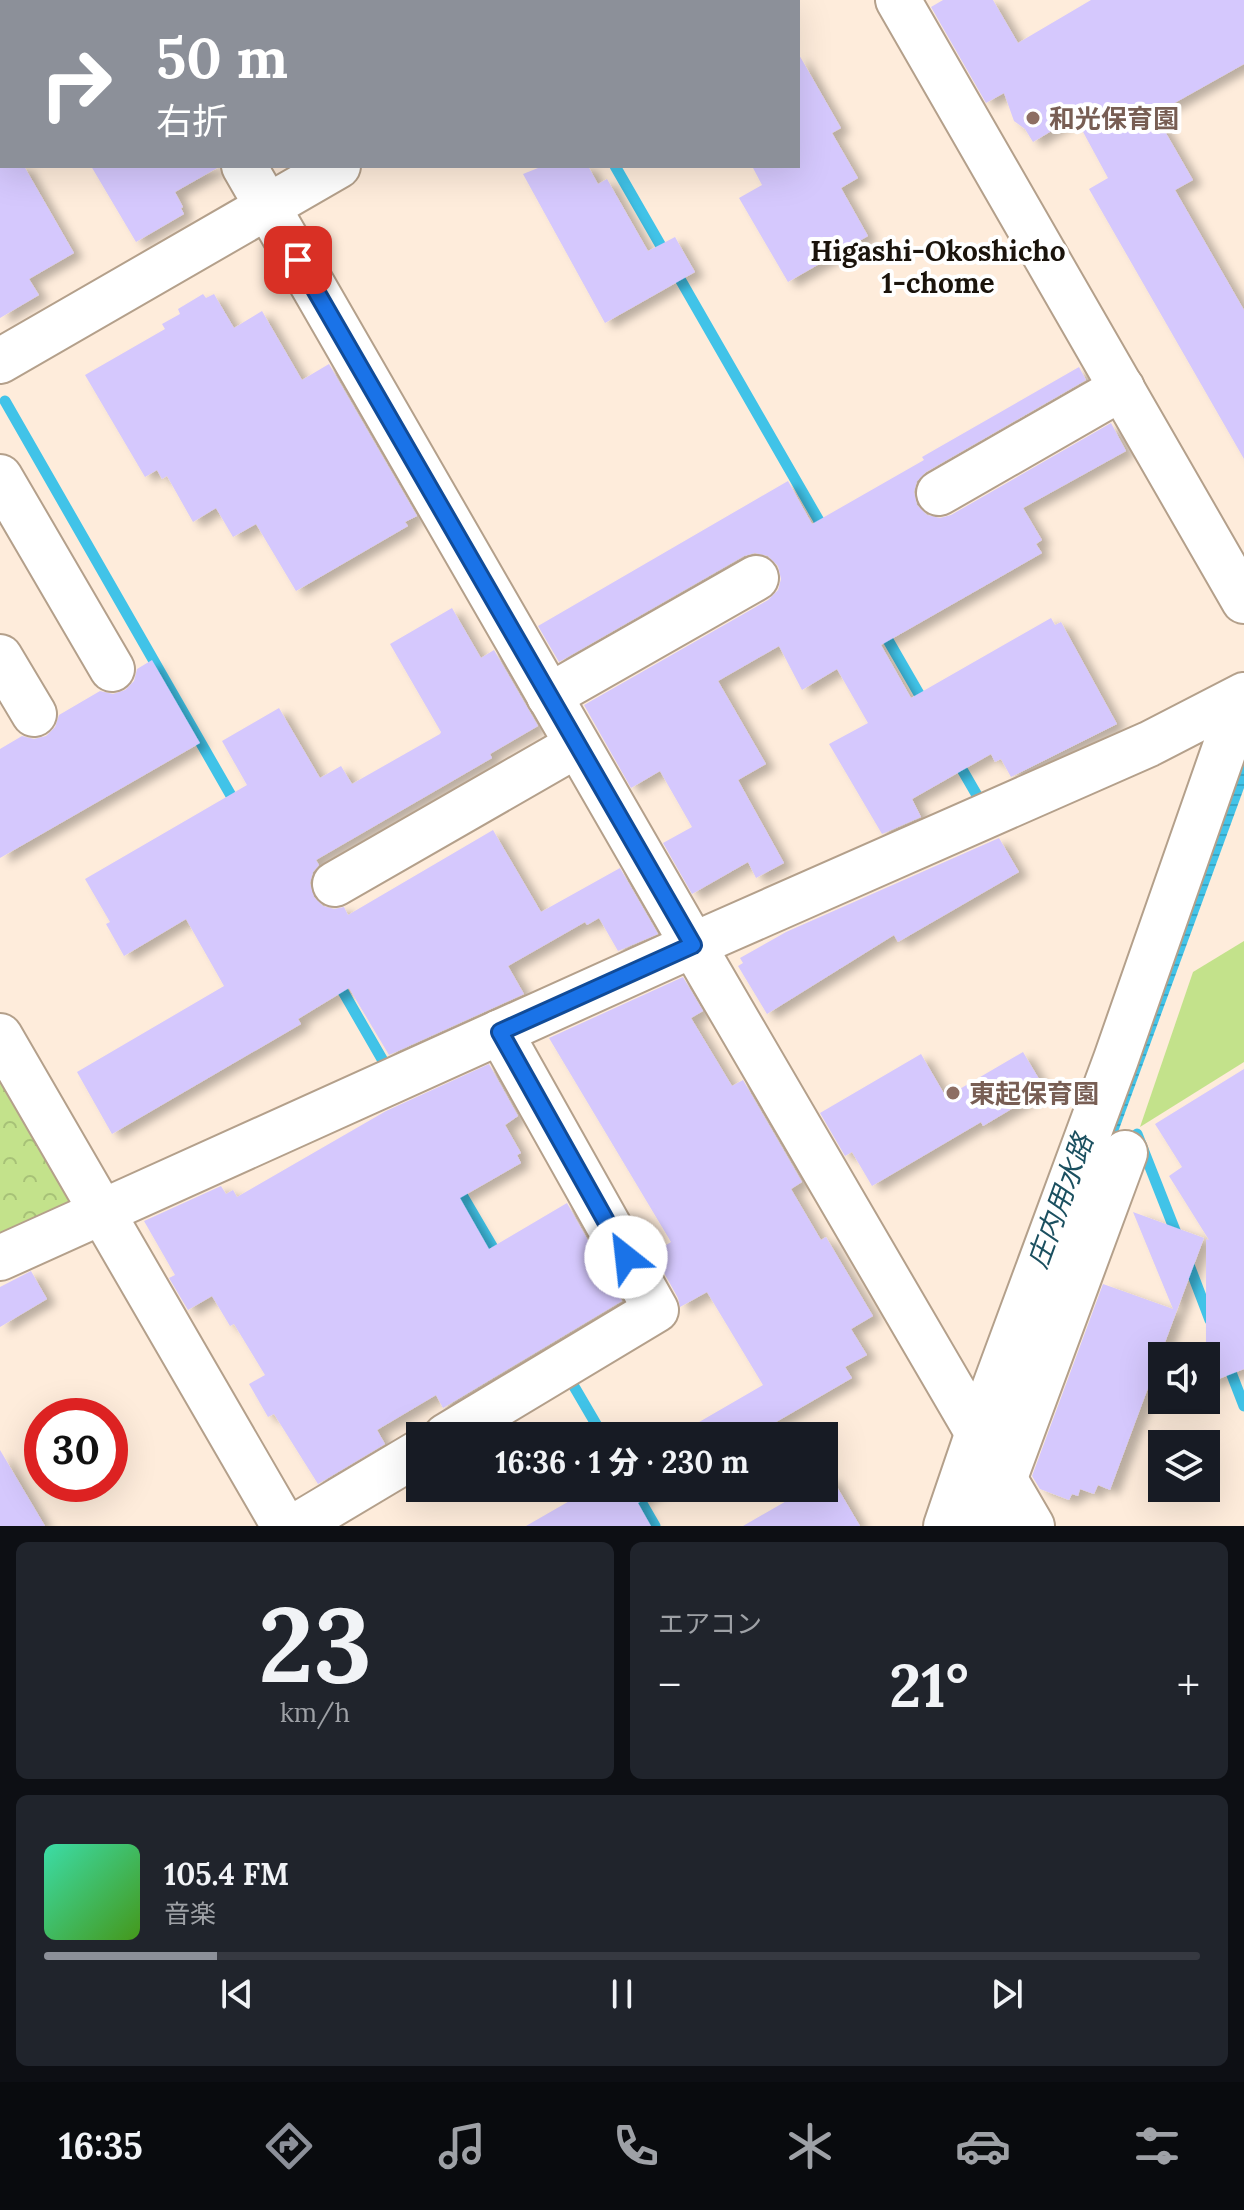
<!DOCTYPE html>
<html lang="ja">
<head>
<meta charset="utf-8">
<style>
	body { margin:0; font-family:Lora,"Noto Sans JP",serif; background:#20242c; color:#f1f3f6; height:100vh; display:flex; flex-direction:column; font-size:30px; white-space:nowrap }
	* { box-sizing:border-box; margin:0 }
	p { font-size:26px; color:#9ea1a6 }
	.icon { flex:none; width:44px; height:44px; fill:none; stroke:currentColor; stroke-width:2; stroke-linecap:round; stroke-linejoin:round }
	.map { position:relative; height:1526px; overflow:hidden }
	.panel { display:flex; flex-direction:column; gap:16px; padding:16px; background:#0d0f14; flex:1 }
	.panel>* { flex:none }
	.guide { position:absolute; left:0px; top:0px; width:800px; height:168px; box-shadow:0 8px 32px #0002; background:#8c9099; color:#fff; overflow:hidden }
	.tools { position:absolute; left:1148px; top:1342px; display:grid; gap:16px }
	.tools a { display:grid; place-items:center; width:72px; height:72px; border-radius:0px; background:#171b24; box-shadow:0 8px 32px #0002; font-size:40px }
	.speed { position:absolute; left:24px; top:1398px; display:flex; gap:16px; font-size:40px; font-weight:700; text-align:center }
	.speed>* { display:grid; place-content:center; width:104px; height:104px; border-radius:50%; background:#171b24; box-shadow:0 8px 32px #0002; line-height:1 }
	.speed .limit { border:12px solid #d22; background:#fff; color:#111 }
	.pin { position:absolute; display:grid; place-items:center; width:68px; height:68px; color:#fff; margin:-34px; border-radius:16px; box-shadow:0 4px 12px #0006 }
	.me { position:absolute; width:88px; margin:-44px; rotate:331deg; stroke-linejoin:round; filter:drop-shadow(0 0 6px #0008) }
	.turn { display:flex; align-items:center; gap:28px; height:168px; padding:0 24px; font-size:36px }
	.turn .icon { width:104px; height:104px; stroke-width:2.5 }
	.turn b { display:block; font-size:56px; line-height:68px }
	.big { font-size:60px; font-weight:800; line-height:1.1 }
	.panel .card { flex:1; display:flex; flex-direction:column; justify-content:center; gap:12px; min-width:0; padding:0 28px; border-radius:12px; background:#20242c }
	.panel .dial { align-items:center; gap:0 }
	.dial b { font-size:104px; line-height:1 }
	.song { display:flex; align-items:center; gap:24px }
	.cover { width:96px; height:96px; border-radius:12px; background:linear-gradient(135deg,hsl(160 70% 55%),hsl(100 70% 35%)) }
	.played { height:8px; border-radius:4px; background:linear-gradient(90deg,#8c9099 15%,#363941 15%) }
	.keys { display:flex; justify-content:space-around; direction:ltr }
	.heat { display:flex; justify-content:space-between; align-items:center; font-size:44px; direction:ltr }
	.panel .tiles { flex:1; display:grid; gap:16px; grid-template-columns:1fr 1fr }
	.card:last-child { grid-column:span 2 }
	.trip { position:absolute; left:406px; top:1422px; width:432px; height:80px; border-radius:0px; background:#171b24; box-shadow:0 8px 32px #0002; font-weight:800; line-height:80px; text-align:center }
	.dock { display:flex; height:128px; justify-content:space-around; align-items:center; background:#090b0e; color:#9ea1a6 }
	.dock .icon { width:56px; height:56px }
	.dock .current { color:#8c9099 }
	.dock b { font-size:36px; color:#f1f3f6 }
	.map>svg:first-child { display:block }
	.grass { fill:#c3e28b }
	.park { fill:url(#park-crowns) }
	.water { fill:url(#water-rules) }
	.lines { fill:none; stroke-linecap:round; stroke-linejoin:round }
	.stream { stroke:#41c3e8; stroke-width:11 }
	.building { fill:#d5c8fd; filter:url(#shadow) }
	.minor-casing { stroke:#b4a08b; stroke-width:48 }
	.minor { stroke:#fff; stroke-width:44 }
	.route-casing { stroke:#114b97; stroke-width:20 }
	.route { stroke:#1a73e8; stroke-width:14 }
	.education-dot { fill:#8d6e63; stroke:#fff; stroke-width:3 }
	.labels { text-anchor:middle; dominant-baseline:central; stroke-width:8; stroke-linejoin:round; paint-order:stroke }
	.education-label { font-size:26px; font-weight:bold; fill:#785e54; stroke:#fff; text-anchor:start }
	.neighbourhood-label { font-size:28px; font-weight:bold; fill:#1b140c; stroke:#fff }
	.water-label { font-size:28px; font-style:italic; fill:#1b5060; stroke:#fff }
</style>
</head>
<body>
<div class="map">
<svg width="1244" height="1526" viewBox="0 0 1244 1526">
	<defs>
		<pattern id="park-crowns" width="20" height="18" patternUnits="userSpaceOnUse" patternTransform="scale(2)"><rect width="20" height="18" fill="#c3e28b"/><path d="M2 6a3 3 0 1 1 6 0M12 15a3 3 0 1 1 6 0" fill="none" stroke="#a7c177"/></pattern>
		<pattern id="water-rules" width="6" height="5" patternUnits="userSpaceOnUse" patternTransform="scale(2)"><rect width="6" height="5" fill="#41c3e8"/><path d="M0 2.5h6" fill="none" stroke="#38a7c6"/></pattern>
		<filter id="shadow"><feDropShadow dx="9" dy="5" stdDeviation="4" flood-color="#0004"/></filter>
	</defs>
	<rect width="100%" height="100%" fill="#feecdb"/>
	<polygon class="grass" points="1244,941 1244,1062 1140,1127 1193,972"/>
	<polygon class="park" points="0,1055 78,1206 0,1239"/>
	<polygon class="water" points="1244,739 1244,788 1003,1446"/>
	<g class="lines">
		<g class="stream">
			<polyline points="520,0 521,2"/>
			<polyline points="615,166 826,533"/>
			<polyline points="5,401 237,806"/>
			<polyline points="881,628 926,706"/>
			<polyline points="956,759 978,797"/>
			<polyline points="337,981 386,1066"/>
			<polyline points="1137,1134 1178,1238"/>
			<polyline points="455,1183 499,1258"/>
			<polyline points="1186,1257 1210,1320"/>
			<polyline points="1227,1362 1244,1406"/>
			<polyline points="572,1383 603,1436"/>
			<polyline points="633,1488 655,1526"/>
		</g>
	</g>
	<g class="building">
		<polygon points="943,0 993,0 1018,43 1091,0 1244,0 1244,64 1155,114 1193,180 1175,190 1244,310 1244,459 1089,189 1108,178 1075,117 1033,142 1025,129 1014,121 1004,93 986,103 931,7"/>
		<polygon points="798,53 841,128 832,133 858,178 841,188 868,236 788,282 739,198 762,185 752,166 798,166"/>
		<polygon points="0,166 24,166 74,253 29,279 39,295 0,318"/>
		<polygon points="91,166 219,166 219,167 175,192 183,207 181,208 184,214 136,242"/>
		<polygon points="543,166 588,166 598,184 607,179 648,251 675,237 695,272 605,323 523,174"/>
		<polygon points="203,294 206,298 214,294 234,328 262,311 302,380 329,364 417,516 405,522 408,526 296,591 256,524 233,537 216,508 193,522 167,476 162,479 157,470 145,477 85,375 165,329 162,324 180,314 178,309"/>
		<polygon points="1079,367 1086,380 926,472 917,481 914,492 917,505 927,515 940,518 951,515 1111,423 1126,451 1023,508 1042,540 1036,544 1042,553 881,645 911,698 1051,618 1055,625 1061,622 1117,724 1011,777 1001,759 995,762 991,754 912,799 921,817 882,834 829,744 868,723 837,669 802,690 779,646 718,681 766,764 738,780 784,863 756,878 748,862 692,894 663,843 692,827 660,771 631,788 584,705 768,600 778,590 781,579 778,566 768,556 755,553 744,556 559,662 538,626 788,481 812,524 924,460 922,457"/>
		<polygon points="452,608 481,658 494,650 538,726 490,754 492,758 316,860 319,865 313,872 310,883 314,897 323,906 334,909 344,907 348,915 493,830 541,912 620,868 658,934 618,951 599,918 587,925 585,922 508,966 524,994 389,1055 349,988 298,1019 301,1024 112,1134 77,1072 224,986 186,919 124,956 106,924 110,922 85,879 247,785 222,741 279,708 320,778 341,766 352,784 440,734 441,732 390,644"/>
		<polygon points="152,660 200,743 0,858 0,749 22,736 34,739 46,736 55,727 59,715 100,691 113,694 125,690 134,681 137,669"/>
		<polygon points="999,838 1019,872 898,942 894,935 767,1014 738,966 743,963 740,958 786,932"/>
		<polygon points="683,977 703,1011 691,1018 732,1086 743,1080 802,1182 791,1189 821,1240 826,1237 873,1316 851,1329 867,1355 845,1367 852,1378 752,1436 675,1436 763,1385 707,1292 680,1307 678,1298 653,1253 671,1242 549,1038"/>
		<polygon points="1023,1052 1045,1089 983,1126 981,1122 872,1186 852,1152 845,1156 820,1113 921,1054 946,1097"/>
		<polygon points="489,1064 518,1116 505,1125 521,1153 517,1155 521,1163 460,1198 489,1249 567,1203 622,1301 443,1408 436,1395 377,1430 385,1444 318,1484 274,1414 268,1417 249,1384 265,1375 234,1324 230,1326 212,1296 188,1310 169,1278 175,1275 144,1221 221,1186 226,1194 233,1190 237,1197 386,1111"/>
		<polygon points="1244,1069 1244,1369 1206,1384 1206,1239 1209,1240 1169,1176 1182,1167 1155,1124"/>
		<polygon points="1133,1212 1204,1238 1110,1490 1098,1485 1094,1494 1080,1489 1078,1496 1072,1494 1069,1500 1040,1489 1032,1476 1103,1284 1173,1309"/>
		<polygon points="31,1271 47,1299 0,1327 0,1287"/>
		<polygon points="0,1450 45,1526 0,1526"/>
		<polygon points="830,1475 860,1526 743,1526 809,1488 824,1488 824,1479"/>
		<polygon points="592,1488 663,1488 638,1503 651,1526 526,1526"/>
	</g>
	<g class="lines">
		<defs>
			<g id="minor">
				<polyline points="148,0 149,2"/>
				<polyline points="898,0 1244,601"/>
				<polyline points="621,2 624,0"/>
				<polyline points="244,166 693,945 1032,1526"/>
				<polyline points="0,361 338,166"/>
				<polyline points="0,477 112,669"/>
				<polyline points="939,493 1122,388"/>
				<polyline points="0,657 34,714"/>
				<polyline points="549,696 756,578"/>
				<polyline points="335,884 577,745"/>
				<polyline points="0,1036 284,1526"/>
				<polyline points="0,1258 693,945 1149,744 1244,695"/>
				<polyline points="446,1436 656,1310 500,1032"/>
				<polyline points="296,1526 420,1452"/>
				<polyline points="946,1526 978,1432 1116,1059 1232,727 1244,715"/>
				<polyline points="987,1526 1125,1153"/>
			</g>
		</defs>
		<use href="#minor" class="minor-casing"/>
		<use href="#minor" class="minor"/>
	</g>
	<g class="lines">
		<defs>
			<polyline id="route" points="298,260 693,945 500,1032 626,1257"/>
		</defs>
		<use href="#route" class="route-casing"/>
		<use href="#route" class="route"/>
	</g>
	<g class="education-dot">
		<circle cx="1033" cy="118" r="8"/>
		<circle cx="953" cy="1093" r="8"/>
	</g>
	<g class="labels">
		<g class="education-label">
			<text x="1049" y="118">和光保育園</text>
			<text x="969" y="1093">東起保育園</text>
		</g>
		<g class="neighbourhood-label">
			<text x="938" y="251">Higashi-Okoshicho<tspan x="938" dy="32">1-chome</tspan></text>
		</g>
		<g class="water-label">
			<text transform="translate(1060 1201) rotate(-70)">庄内用水路</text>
		</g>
	</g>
</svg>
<div class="tools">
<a><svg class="icon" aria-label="sound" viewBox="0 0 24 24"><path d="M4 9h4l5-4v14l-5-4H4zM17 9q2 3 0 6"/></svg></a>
<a><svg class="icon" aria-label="layers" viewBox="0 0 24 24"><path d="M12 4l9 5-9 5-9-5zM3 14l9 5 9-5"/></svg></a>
</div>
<div class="speed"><div class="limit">30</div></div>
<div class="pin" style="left:298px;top:260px;background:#d93025"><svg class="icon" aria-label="arrive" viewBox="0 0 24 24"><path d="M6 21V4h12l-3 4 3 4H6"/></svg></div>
<svg class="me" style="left:626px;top:1257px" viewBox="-20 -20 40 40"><circle r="19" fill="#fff"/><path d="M0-13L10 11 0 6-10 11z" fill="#1a73e8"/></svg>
<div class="trip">16:36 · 1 分 · 230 m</div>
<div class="guide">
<div class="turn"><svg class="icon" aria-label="right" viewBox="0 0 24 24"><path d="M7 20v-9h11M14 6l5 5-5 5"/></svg><div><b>50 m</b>右折</div></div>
</div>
</div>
<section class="panel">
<div class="tiles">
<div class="card dial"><b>23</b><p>km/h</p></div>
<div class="card"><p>エアコン</p>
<div class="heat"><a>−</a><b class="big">21°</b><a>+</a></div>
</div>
<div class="card">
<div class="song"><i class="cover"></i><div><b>105.4 FM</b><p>音楽</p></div></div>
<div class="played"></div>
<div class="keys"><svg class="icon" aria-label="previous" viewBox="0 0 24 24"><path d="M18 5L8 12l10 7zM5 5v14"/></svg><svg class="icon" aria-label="pause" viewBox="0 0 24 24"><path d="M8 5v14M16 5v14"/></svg><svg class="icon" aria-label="next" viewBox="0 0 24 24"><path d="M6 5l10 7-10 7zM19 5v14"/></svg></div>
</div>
</div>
</section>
<nav class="dock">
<b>16:35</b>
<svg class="icon current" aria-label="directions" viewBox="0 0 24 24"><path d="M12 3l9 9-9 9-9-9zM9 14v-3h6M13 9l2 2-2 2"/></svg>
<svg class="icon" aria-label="music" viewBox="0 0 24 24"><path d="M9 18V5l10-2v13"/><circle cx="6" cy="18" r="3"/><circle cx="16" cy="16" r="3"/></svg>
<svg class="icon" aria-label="phone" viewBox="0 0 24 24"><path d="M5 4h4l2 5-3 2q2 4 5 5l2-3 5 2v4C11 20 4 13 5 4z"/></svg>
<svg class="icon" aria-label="climate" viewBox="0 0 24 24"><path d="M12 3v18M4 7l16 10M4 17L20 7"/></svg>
<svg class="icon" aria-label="car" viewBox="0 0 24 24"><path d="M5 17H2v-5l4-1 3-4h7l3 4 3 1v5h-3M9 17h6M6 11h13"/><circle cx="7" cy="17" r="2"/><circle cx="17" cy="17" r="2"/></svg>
<svg class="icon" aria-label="filters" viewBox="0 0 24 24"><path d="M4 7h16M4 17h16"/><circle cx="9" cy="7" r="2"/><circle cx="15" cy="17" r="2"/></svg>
</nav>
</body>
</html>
